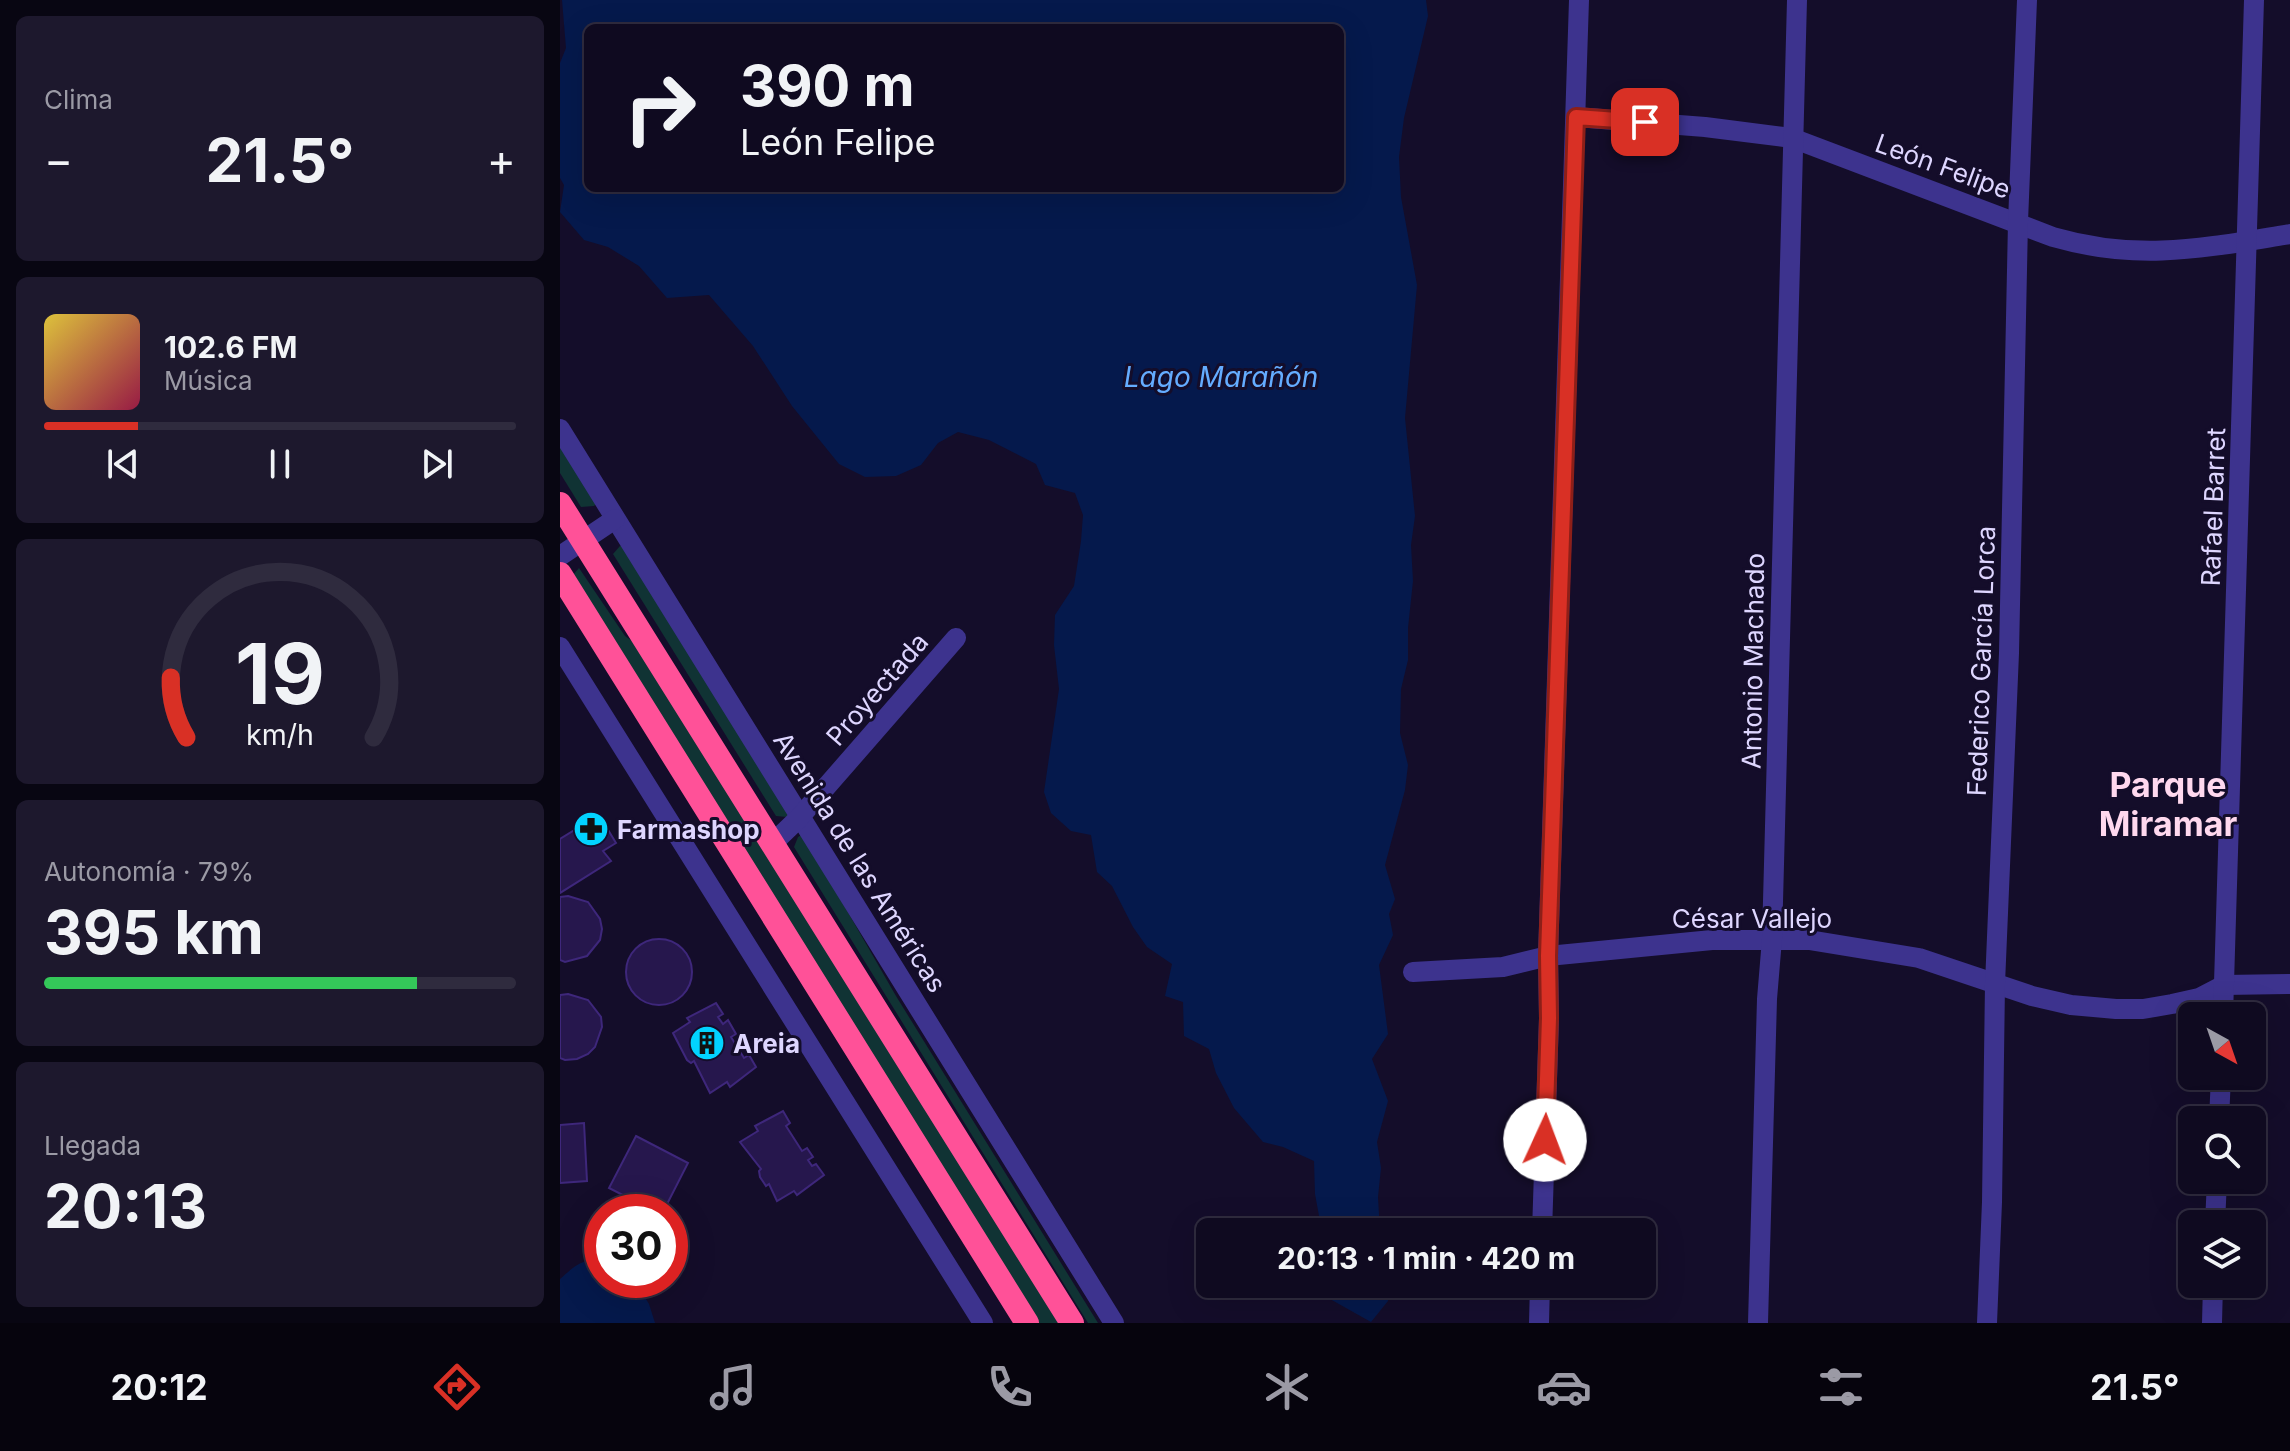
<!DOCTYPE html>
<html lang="es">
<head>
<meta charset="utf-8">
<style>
	body { margin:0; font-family:Inter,sans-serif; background:#1d182d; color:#f1f3f6; height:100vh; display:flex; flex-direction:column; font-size:30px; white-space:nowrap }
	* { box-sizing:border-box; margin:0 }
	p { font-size:26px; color:#9b9aa5 }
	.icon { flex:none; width:44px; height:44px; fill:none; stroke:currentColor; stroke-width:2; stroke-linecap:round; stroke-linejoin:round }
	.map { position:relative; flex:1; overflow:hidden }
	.side { display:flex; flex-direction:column; gap:16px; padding:16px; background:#080612; width:560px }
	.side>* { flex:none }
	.banner { position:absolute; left:24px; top:24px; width:760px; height:168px; border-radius:12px; box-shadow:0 8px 32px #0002,0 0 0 2px #2f2b3e; background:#0f0a20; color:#f1f3f6; overflow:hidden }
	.needle { width:52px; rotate:140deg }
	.buttons { position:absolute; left:1618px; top:1002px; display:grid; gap:16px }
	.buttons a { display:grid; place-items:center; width:88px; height:88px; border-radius:12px; background:#0f0a20; box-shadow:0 8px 32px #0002,0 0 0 2px #2f2b3e; font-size:40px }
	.speed { position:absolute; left:24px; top:1194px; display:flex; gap:16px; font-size:40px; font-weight:700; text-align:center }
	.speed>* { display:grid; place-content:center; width:104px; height:104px; border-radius:50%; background:#0f0a20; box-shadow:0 8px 32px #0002,0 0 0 2px #2f2b3e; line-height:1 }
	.speed .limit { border:12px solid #d22; background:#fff; color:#111 }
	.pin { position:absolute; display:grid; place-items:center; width:68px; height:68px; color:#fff; margin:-34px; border-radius:16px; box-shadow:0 4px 12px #0006 }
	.me { position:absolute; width:88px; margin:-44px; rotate:2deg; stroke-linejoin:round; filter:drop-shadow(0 0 6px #0008) }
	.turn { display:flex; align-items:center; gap:28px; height:168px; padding:0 24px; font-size:36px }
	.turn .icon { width:104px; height:104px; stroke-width:2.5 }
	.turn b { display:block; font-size:56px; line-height:68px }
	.big { font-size:60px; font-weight:700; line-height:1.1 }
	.side .tile { flex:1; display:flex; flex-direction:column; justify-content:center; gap:12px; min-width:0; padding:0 28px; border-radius:12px; background:#1d182d }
	.side .dial { align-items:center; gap:0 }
	.dial svg { height:208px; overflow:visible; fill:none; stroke:#2f2b3e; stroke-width:7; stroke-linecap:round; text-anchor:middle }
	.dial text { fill:#f1f3f6; stroke:none }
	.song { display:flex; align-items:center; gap:24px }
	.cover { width:96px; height:96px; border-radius:12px; background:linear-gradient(135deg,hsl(50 70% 55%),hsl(340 70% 35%)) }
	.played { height:8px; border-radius:4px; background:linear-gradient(90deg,#d93025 20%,#2f2b3e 20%) }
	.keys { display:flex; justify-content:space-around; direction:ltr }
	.heat { display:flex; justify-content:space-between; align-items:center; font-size:44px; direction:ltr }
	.charge { height:12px; border-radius:6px; background:linear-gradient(90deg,#34c759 79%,#2f2b3e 0) }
	.trip { position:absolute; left:636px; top:1218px; width:460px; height:80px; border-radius:12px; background:#0f0a20; box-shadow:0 8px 32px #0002,0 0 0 2px #2f2b3e; font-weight:700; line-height:80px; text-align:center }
	.menu { display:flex; height:128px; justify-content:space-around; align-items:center; background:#06040d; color:#9b9aa5 }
	.menu .icon { width:56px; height:56px }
	.menu .on { color:#d93025 }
	.menu b { font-size:36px; color:#f1f3f6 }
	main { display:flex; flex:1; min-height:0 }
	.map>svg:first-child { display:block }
	.green { fill:#103334 }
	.water { fill:#05194c; fill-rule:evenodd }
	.building { fill:#26174d; stroke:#3e277b; stroke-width:2 }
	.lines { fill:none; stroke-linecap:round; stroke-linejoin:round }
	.street { stroke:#3d338e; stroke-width:20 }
	.highway { stroke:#ff5198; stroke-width:24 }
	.route-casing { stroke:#8d1f18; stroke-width:20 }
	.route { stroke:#d93025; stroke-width:14 }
	.labels { text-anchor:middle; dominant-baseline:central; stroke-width:6; stroke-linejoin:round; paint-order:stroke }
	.street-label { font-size:26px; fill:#ded6ff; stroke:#140d2a }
	.poi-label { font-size:26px; font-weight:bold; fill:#ded6ff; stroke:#140d2a; text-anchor:start }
	.water-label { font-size:28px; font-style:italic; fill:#64acff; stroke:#140d2a }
	.district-label { font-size:34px; font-weight:bold; fill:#ffd8ee; stroke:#140d2a }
</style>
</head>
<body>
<main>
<section class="side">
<div class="tile"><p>Clima</p>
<div class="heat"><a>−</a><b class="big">21.5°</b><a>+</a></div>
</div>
<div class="tile">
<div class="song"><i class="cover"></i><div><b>102.6 FM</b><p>Música</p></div></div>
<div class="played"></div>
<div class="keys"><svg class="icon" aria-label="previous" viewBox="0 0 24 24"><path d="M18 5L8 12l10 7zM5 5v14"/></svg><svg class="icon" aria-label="pause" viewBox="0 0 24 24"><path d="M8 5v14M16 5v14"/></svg><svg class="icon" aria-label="next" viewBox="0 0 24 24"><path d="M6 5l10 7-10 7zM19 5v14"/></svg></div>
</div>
<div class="tile dial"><svg viewBox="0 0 100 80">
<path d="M14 69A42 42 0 1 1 86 69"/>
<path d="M14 69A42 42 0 0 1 8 46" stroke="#d93025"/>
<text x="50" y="56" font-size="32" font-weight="700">19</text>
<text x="50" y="72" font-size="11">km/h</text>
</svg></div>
<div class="tile"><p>Autonomía · 79%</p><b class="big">395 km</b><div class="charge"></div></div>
<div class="tile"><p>Llegada</p><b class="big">20:13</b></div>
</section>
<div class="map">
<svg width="1730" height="1323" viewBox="0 0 1730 1323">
	<rect width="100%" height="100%" fill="#140d2a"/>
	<g class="green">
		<polygon points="0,442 37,503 34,506 21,507 0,473"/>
		<polygon points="60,546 64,546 230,814 227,817 216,816 53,554"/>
		<polygon points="19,568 65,636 79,646 499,1323 478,1323 13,575"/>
		<polygon points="243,834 336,996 538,1323 528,1323 234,847 238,837"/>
	</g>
	<g class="water">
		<path d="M2,0H866L868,16L844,118L839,157L841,197L857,285L845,418L855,516L851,545L853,581L848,628V660L841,689L840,733L848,765L845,790L825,865L835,899L829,914L833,935L819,965L828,1034L812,1059L828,1101L817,1142L821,1168L818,1197L820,1232H762L755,1194L754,1161L723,1147L703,1142L674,1108L656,1073L649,1049L624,1036L623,1002L605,996L612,964L587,947L573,927L552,886L537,872L531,835L511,831L491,813L484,792L499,689L494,645L495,615L514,586L521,541L523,515L515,493L485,485L476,464L429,440L398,432L378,443L361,465L336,476L305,477L279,464L232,406L193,346L149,295L107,298L79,266L48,247L24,240L0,212L4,185L0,178V63L6,48ZM28,28H780V188H28Z"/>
		<path d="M42,1258V1280H74L89,1304L95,1323H0V1279C16,1265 19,1261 42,1258Z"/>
		<polygon points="756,1284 827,1284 828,1301 811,1322 770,1299"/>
	</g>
	<g class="building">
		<polygon points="39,815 56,843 43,851 51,861 0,893 0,839"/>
		<polygon points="8,896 28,902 40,919 42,929 40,940 27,956 5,962 0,960 0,897"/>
		<circle cx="99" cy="972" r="33"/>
		<polygon points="8,994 28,1000 41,1017 42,1027 35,1047 28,1054 17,1059 5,1060 0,1058 0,995"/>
		<polygon points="156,1003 163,1014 158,1017 163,1024 168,1020 176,1034 171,1037 184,1058 189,1055 196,1067 170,1087 167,1082 150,1093 134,1061 131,1063 127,1060 113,1033 130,1022 127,1018"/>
		<polygon points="223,1111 230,1123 226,1126 242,1151 247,1148 253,1157 248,1160 252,1166 256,1164 264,1175 237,1195 234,1191 217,1201 209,1184 206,1186 200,1177 199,1171 201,1169 180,1142 198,1131 195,1126"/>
		<polygon points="24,1123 27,1181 0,1183 0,1125"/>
		<polygon points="76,1136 128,1163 103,1212 96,1212 49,1188"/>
	</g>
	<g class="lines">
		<g class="street">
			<path d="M1016,117L1145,127L1232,138L1493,237C1580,262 1643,248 1730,234"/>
			<polyline points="0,429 554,1323"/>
			<polyline points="0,556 55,519"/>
			<polyline points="0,647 423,1323"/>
			<polyline points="213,843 239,818 396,638"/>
			<polyline points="853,972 943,967 988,956 1152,940 1249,940 1359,958 1472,996 1511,1005 1556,1009 1583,1009 1612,1004 1639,998 1664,985 1730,984"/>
			<polyline points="1663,1016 1694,0"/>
			<polyline points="1659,1120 1661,1076"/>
			<polyline points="1655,1224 1657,1180"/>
			<polyline points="982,1232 989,1018 988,956 1019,0"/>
			<polyline points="979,1323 980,1284"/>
			<polyline points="1198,1323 1207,999 1212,939 1237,0"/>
			<polyline points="1427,1323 1432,1202 1435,984 1449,653 1458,222 1467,0"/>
			<polyline points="1652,1323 1653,1284"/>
		</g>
		<g class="highway">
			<polyline points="0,504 512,1323"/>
			<polyline points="0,574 467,1323"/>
		</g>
	</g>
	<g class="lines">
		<defs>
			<polyline id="route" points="985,1140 989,1018 988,956 1016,117 1085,122"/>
		</defs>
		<use href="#route" class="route-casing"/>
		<use href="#route" class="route"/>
	</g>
	<defs>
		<symbol id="pharmacy-disc" viewBox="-11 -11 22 22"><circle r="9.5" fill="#02d3ff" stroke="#140d2a"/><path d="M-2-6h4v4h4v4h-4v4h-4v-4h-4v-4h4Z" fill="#111"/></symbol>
		<symbol id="building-disc" viewBox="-11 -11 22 22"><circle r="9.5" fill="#02d3ff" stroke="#140d2a"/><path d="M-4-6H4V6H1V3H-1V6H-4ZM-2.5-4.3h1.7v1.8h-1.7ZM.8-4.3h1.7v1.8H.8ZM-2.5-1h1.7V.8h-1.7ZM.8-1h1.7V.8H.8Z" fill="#111"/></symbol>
	</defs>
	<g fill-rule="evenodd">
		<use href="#pharmacy-disc" x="11" y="809" width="40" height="40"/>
		<use href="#building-disc" x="127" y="1023" width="40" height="40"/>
	</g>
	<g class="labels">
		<g class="street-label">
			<text transform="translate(1383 166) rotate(20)">León Felipe</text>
			<text transform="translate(1653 507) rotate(-88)">Rafael Barret</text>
			<text transform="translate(1193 661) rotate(-89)">Antonio Machado</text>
			<text transform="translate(1421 661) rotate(-88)">Federico García Lorca</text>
			<text transform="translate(317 689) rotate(-49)">Proyectada</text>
			<text transform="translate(300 862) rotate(58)">Avenida de las Américas</text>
			<text x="1192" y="918">César Vallejo</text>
		</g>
		<g class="poi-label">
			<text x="57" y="829">Farmashop</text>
			<text x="173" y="1043">Areia</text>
		</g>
		<g class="water-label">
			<text x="661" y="377">Lago Marañón</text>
		</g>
		<g class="district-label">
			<text x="1608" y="784">Parque<tspan x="1608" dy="39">Miramar</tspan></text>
		</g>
	</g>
</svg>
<div class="buttons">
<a><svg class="needle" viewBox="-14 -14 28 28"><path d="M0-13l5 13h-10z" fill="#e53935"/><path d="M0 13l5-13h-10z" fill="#9b9aa5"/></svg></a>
<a><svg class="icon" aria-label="search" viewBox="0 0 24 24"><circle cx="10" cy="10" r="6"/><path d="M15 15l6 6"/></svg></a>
<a><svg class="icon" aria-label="layers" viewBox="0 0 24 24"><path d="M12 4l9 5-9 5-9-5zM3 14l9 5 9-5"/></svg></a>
</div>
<div class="speed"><div class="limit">30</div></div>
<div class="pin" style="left:1085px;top:122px;background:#d93025"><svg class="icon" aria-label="arrive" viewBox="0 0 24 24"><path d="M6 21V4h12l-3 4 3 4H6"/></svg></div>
<svg class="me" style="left:985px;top:1140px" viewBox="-20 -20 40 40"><circle r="19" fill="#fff"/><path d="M0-13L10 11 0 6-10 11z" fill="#d93025"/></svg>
<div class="trip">20:13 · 1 min · 420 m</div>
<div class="banner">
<div class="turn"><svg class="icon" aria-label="right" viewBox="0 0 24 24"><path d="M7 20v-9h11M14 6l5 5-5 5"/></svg><div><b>390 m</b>León Felipe</div></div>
</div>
</div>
</main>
<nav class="menu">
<b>20:12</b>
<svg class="icon on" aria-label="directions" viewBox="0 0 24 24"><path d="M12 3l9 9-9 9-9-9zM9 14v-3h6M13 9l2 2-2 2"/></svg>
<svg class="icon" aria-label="music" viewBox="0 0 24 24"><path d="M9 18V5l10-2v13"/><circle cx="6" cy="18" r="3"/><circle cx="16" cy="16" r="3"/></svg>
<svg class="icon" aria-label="phone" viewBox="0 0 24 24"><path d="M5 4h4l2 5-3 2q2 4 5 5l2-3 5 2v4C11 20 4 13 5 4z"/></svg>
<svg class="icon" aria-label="climate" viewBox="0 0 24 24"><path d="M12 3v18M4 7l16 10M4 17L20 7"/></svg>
<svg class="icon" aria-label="car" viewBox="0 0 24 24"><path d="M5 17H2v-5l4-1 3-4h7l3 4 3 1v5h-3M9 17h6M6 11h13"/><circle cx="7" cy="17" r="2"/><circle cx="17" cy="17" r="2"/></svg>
<svg class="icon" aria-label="filters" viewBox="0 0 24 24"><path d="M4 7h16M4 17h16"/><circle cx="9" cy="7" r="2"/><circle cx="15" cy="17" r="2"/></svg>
<b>21.5°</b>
</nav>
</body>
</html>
